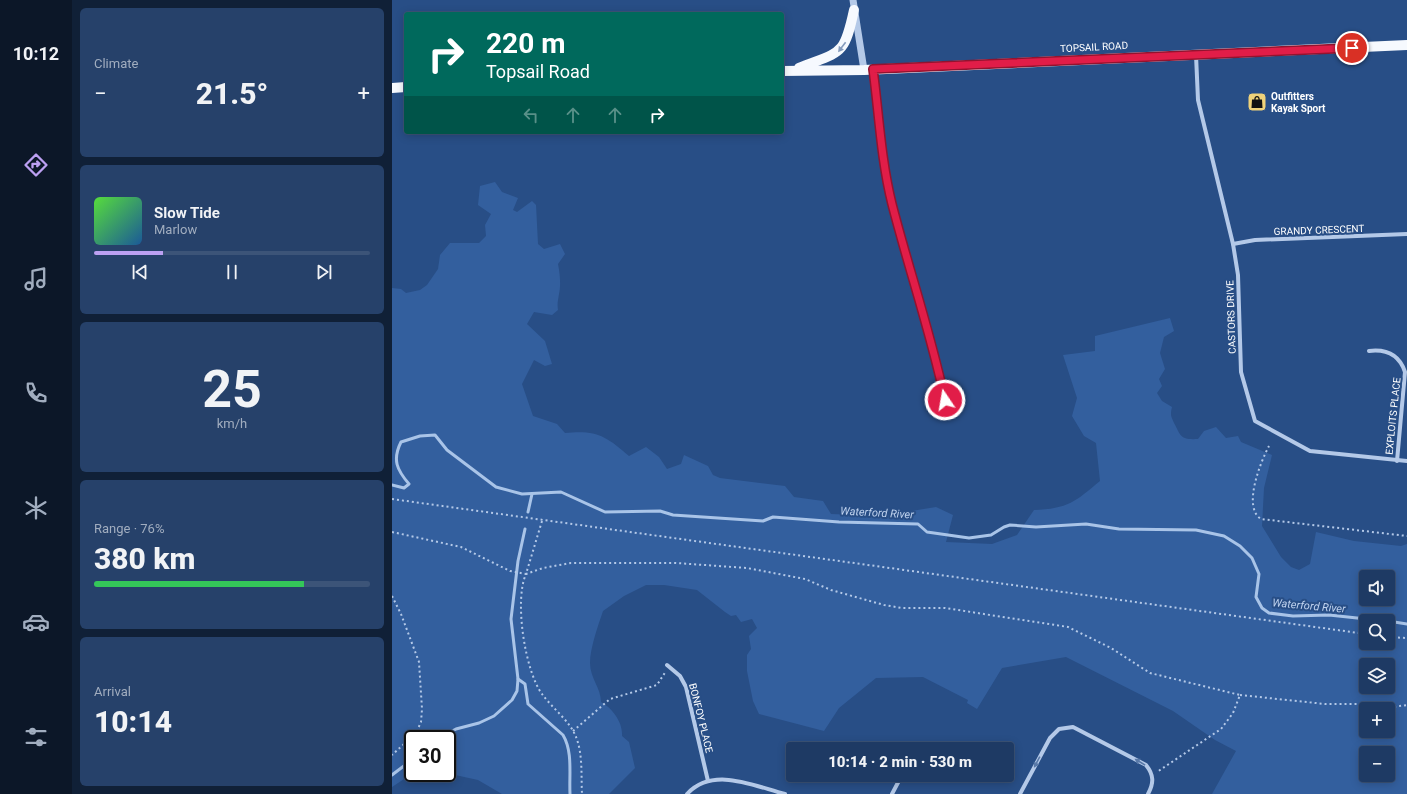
<!DOCTYPE html>
<html lang="en">
<head>
<meta charset="utf-8">
<style>
	body { margin:0; font-family:Roboto,sans-serif; background:#26416a; color:#f1f3f6; height:100vh; display:flex; flex-direction:column; font-size:15px; white-space:nowrap }
	* { box-sizing:border-box; margin:0 }
	p { font-size:13px; color:#a1adbf }
	.icon { flex:none; width:22px; height:22px; fill:none; stroke:currentColor; stroke-width:2; stroke-linecap:round; stroke-linejoin:round }
	.map { position:relative; flex:1; overflow:hidden }
	.side { display:flex; flex-direction:column; gap:8px; padding:8px; background:#102037; width:320px }
	.side>* { flex:none }
	.hud { position:absolute; left:12px; top:12px; width:380px; height:122px; border-radius:4px; box-shadow:0 2px 10px #0003,0 0 0 1px #3c5478; background:#00695c; color:#fff; overflow:hidden }
	.tools { position:absolute; left:967px; top:570px; display:grid; gap:8px }
	.tools a { display:grid; place-items:center; width:36px; height:36px; border-radius:4px; background:#1e3a64; box-shadow:0 2px 10px #0003,0 0 0 1px #3c5478; font-size:20px }
	.speed { position:absolute; left:12px; top:730px; display:flex; gap:8px; font-size:20px; font-weight:700; text-align:center }
	.speed>* { display:grid; place-content:center; width:52px; height:52px; border-radius:50%; background:#1e3a64; box-shadow:0 2px 10px #0003,0 0 0 1px #3c5478; line-height:1 }
	.speed .limit { border:2px solid #111; border-radius:6px; background:#fff; color:#111 }
	.pin { position:absolute; display:grid; place-items:center; width:34px; height:34px; color:#fff; margin:-17px; border:2px solid #fff; border-radius:50%; box-shadow:0 1px 4px #0007 }
	.me { position:absolute; width:44px; margin:-22px; rotate:348deg; stroke-linejoin:round; filter:drop-shadow(0 0 3px #0008) }
	.turn { display:flex; align-items:center; gap:14px; height:84px; padding:0 16px; font-size:18px }
	.turn .icon { width:52px; height:52px; stroke-width:2.5 }
	.turn b { display:block; font-size:28px; line-height:34px }
	.lanes { display:flex; align-items:center; height:38px; padding:0 16px; background:#0003; justify-content:center; gap:20px; direction:ltr }
	.lanes .off { opacity:.35 }
	.big { font-size:30px; font-weight:800; line-height:1.1 }
	.side .widget { flex:1; display:flex; flex-direction:column; justify-content:center; gap:6px; min-width:0; padding:0 14px; border-radius:6px; background:#26416a }
	.side .dial { align-items:center; gap:0 }
	.dial b { font-size:52px; line-height:1 }
	.song { display:flex; align-items:center; gap:12px }
	.cover { width:48px; height:48px; border-radius:6px; background:linear-gradient(135deg,hsl(110 70% 55%),hsl(210 70% 35%)) }
	.played { height:4px; border-radius:2px; background:linear-gradient(90deg,#bca0f2 25%,#3c5478 25%) }
	.keys { display:flex; justify-content:space-around; direction:ltr }
	.heat { display:flex; justify-content:space-between; align-items:center; font-size:22px; direction:ltr }
	.charge { height:6px; border-radius:3px; background:linear-gradient(90deg,#34c759 76%,#3c5478 0) }
	.trip { position:absolute; left:394px; top:742px; width:228px; height:40px; border-radius:4px; background:#1e3a64; box-shadow:0 2px 10px #0003,0 0 0 1px #3c5478; font-weight:800; line-height:40px; text-align:center }
	main { display:flex; flex:1; min-height:0 }
	.dock { display:flex; flex-direction:column; width:72px; justify-content:space-around; align-items:center; background:#0c1728; color:#a1adbf }
	.dock .icon { width:28px; height:28px }
	.dock .on { color:#bca0f2 }
	.dock b { font-size:18px; color:#f1f3f6 }
	.map>svg:first-child { display:block }
	.green { fill:#335f9e; fill-rule:evenodd }
	.lines { fill:none; stroke-linecap:round; stroke-linejoin:round }
	.stream { stroke:#a9c4e8; stroke-width:3 }
	.path { stroke:#b4c9e8; stroke-width:2; stroke-dasharray:2 3; stroke-linecap:butt }
	.minor { stroke:#b4c9e8; stroke-width:4 }
	.tertiary { stroke:#b4c9e8; stroke-width:7 }
	.primary { stroke:#f6f9fe; stroke-width:10 }
	.oneway { fill:#859bbc }
	.oneway2 { fill:#5979a8 }
	.route-casing { stroke:#92132f; stroke-width:10 }
	.route { stroke:#e11d48; stroke-width:7 }
	.labels { text-anchor:middle; dominant-baseline:central; stroke-width:4; stroke-linejoin:round; paint-order:stroke }
	.street-label { font-size:10px; fill:#fff; stroke:#284e86 }
	.poi-label { font-size:10px; font-weight:bold; fill:#fff; stroke:#284e86; text-anchor:start }
	.water-label { font-size:11px; font-style:italic; fill:#c0d3ef; stroke:#284e86 }
</style>
</head>
<body>
<main>
<nav class="dock">
<b>10:12</b>
<svg class="icon on" aria-label="directions" viewBox="0 0 24 24"><path d="M12 3l9 9-9 9-9-9zM9 14v-3h6M13 9l2 2-2 2"/></svg>
<svg class="icon" aria-label="music" viewBox="0 0 24 24"><path d="M9 18V5l10-2v13"/><circle cx="6" cy="18" r="3"/><circle cx="16" cy="16" r="3"/></svg>
<svg class="icon" aria-label="phone" viewBox="0 0 24 24"><path d="M5 4h4l2 5-3 2q2 4 5 5l2-3 5 2v4C11 20 4 13 5 4z"/></svg>
<svg class="icon" aria-label="climate" viewBox="0 0 24 24"><path d="M12 3v18M4 7l16 10M4 17L20 7"/></svg>
<svg class="icon" aria-label="car" viewBox="0 0 24 24"><path d="M5 17H2v-5l4-1 3-4h7l3 4 3 1v5h-3M9 17h6M6 11h13"/><circle cx="7" cy="17" r="2"/><circle cx="17" cy="17" r="2"/></svg>
<svg class="icon" aria-label="filters" viewBox="0 0 24 24"><path d="M4 7h16M4 17h16"/><circle cx="9" cy="7" r="2"/><circle cx="15" cy="17" r="2"/></svg>
</nav>
<section class="side">
<div class="widget"><p>Climate</p>
<div class="heat"><a>−</a><b class="big">21.5°</b><a>+</a></div>
</div>
<div class="widget">
<div class="song"><i class="cover"></i><div><b>Slow Tide</b><p>Marlow</p></div></div>
<div class="played"></div>
<div class="keys"><svg class="icon" aria-label="previous" viewBox="0 0 24 24"><path d="M18 5L8 12l10 7zM5 5v14"/></svg><svg class="icon" aria-label="pause" viewBox="0 0 24 24"><path d="M8 5v14M16 5v14"/></svg><svg class="icon" aria-label="next" viewBox="0 0 24 24"><path d="M6 5l10 7-10 7zM19 5v14"/></svg></div>
</div>
<div class="widget dial"><b>25</b><p>km/h</p></div>
<div class="widget"><p>Range · 76%</p><b class="big">380 km</b><div class="charge"></div></div>
<div class="widget"><p>Arrival</p><b class="big">10:14</b></div>
</section>
<div class="map">
<svg width="1015" height="794" viewBox="0 0 1015 794">
	<rect width="100%" height="100%" fill="#284e86"/>
	<path class="green" d="M103,182L110,192L126,198L121,210L125,212L140,201L144,205L146,244L152,249L168,244L173,254L166,264C168,274 169,285 167,294C166,301 165,303 166,310L160,315L142,312L135,324L153,341L160,364L153,366L142,360L130,384L141,416L165,424L173,433C204,430 213,435 237,456L254,447L267,457L275,469L289,464L292,455L316,466L321,475L328,478L393,486L402,497L431,501L439,514L489,516L544,507L561,515L554,542L600,544L625,535L642,510C676,509 684,501 708,481L704,443L692,436L680,416L685,398L671,355L703,351V336L778,318L782,331L772,337L768,353L773,369L767,379L770,386L765,393L770,401L780,407C778,415 779,416 782,423C789,436 788,440 806,439L812,431L824,427L834,438L846,436L849,442L880,455L872,488L870,526L889,557L899,567L907,570L918,564L924,532L962,541L1009,546L1015,544V794H820L844,751L823,740L781,711L674,657L610,668L585,709L575,703L576,700L531,677L484,678L447,708L432,731L367,714L361,701L355,671V655L359,649L357,636L365,628L360,619L349,622L344,615L339,616L333,612L305,590L272,585H254L232,596L211,611C206,626 198,648 198,663C198,678 209,688 209,702C220,708 231,722 230,736L237,742L243,768L217,794H110L86,780L54,773H55V739H21V773L0,787V288L9,289L14,293L28,290L35,285L46,269L48,255L58,243H87L94,236L93,225L99,214L86,205L88,186ZM974,577H996V599H974ZM974,621H996V643H974ZM974,665H996V687H974ZM974,709H996V731H974ZM974,753H996V775H974Z"/>
	<g class="lines">
		<g class="stream">
			<path d="M0,485L12,488L17,484C5,470 0,460 9,442L28,436L43,435L55,450L104,487L130,494L169,492L213,512L268,511L281,515L371,521L381,517L447,522L526,524L535,532L577,538L599,535L612,527L618,525L644,527L694,524L727,529L804,530L832,536L848,546L860,558L867,574L864,597L870,608L877,613L901,616L937,615L993,621"/>
			<polyline points="136,512 140,494"/>
			<polyline points="996,621 1015,624"/>
			<path d="M126,679L133,684L136,704L171,735C181,752 177,774 178,794"/>
			<polyline points="45,739 64,729 87,723 102,716 120,700 125,691 126,679 119,619 126,561 133,529"/>
			<polyline points="0,775 21,759"/>
		</g>
		<g class="path">
			<path d="M877,446C869,461 850,507 869,519L1015,536"/>
			<polyline points="0,499 974,634"/>
			<polyline points="150,521 134,574 151,568 179,563 284,563 355,568 413,579 439,590 492,605 510,608 553,608 676,627 719,648 758,673 848,695 841,713 829,729 765,772"/>
			<path d="M0,532L69,547L118,571L134,574C122,600 133,671 150,694C160,708 178,721 184,737C191,754 189,776 190,794"/>
			<polyline points="0,596 9,614 27,662 30,709 29,722 24,733 0,755"/>
			<polyline points="996,637 1015,638"/>
			<polyline points="848,695 933,704 968,704 994,708 1015,705"/>
			<polyline points="181,731 218,699 265,685 274,671"/>
		</g>
		<g class="minor">
			<polyline points="804,55 806,100 841,244 846,275 849,372 863,421 918,451 1015,461"/>
			<path d="M481,70C487,114 490,159 500,203C515,269 539,333 553,400"/>
			<polyline points="841,244 863,240 1015,234"/>
			<path d="M977,351C994,349 1007,354 1013,372L1005,461"/>
			<polyline points="275,665 288,676 294,687 316,781"/>
			<polyline points="509,748 509,749"/>
			<path d="M295,794C321,766 362,786 393,794"/>
			<polyline points="500,794 510,775"/>
			<path d="M628,794L658,738L667,729L681,727L754,765C762,775 762,783 756,794"/>
		</g>
		<polyline class="tertiary" points="461,0 472,70"/>
		<g class="primary">
			<path d="M407,68C449,51 452,57 462,10"/>
			<polyline points="390,71 472,70 1015,45"/>
			<polyline points="0,88 14,87"/>
		</g>
	</g>
	<defs><path id="oneway-solid" d="M-6-.8H1V-3.2L6.5 0L1 3.2V.8H-6Z"/></defs>
	<use class="oneway" href="#oneway-solid" transform="translate(450 47) rotate(127)"/>
	<g class="oneway2">
		<use href="#oneway-solid" transform="translate(645 762) rotate(118)"/>
		<use href="#oneway-solid" transform="translate(748 762) rotate(-149)"/>
	</g>
	<g class="lines">
		<defs>
			<path id="route" d="M553,400C539,334 517,270 500,204C489,160 487,114 481,69L960,48"/>
		</defs>
		<use href="#route" class="route-casing"/>
		<use href="#route" class="route"/>
	</g>
	<defs>
		<symbol id="shop-square" viewBox="-11 -11 22 22"><rect x="-9" y="-9" width="18" height="18" rx="4" fill="#efd27a" stroke="#284e86"/><path d="M-5-2.5h2.3a2.7 3.5 0 0 1 5.4 0H5L5.5 6h-11ZM-1.5-2.5h3a1.5 2.3 0 0 0-3 0Z" fill="#111"/></symbol>
	</defs>
	<g fill-rule="evenodd">
		<use href="#shop-square" x="854" y="91" width="22" height="22"/>
	</g>
	<g class="labels">
		<g class="street-label">
			<text transform="translate(702 47) rotate(-3)">TOPSAIL ROAD</text>
			<text transform="translate(927 230) rotate(-2)">GRANDY CRESCENT</text>
			<text transform="translate(839 317) rotate(-92)">CASTORS DRIVE</text>
			<text transform="translate(1001 416) rotate(-84)">EXPLOITS PLACE</text>
			<text transform="translate(309 718) rotate(76)">BONFOY PLACE</text>
		</g>
		<g class="poi-label">
			<text x="879" y="96">Outfitters<tspan x="879" dy="12">Kayak Sport</tspan></text>
		</g>
		<g class="water-label">
			<text transform="translate(485 513) rotate(3)">Waterford River</text>
			<text transform="translate(917 606) rotate(5)">Waterford River</text>
		</g>
	</g>
</svg>
<div class="tools">
<a><svg class="icon" aria-label="sound" viewBox="0 0 24 24"><path d="M4 9h4l5-4v14l-5-4H4zM17 9q2 3 0 6"/></svg></a>
<a><svg class="icon" aria-label="search" viewBox="0 0 24 24"><circle cx="10" cy="10" r="6"/><path d="M15 15l6 6"/></svg></a>
<a><svg class="icon" aria-label="layers" viewBox="0 0 24 24"><path d="M12 4l9 5-9 5-9-5zM3 14l9 5 9-5"/></svg></a>
<a>+</a>
<a>−</a>
</div>
<div class="speed"><div class="limit">30</div></div>
<div class="pin" style="left:960px;top:48px;background:#d93025"><svg class="icon" aria-label="arrive" viewBox="0 0 24 24"><path d="M6 21V4h12l-3 4 3 4H6"/></svg></div>
<svg class="me" style="left:553px;top:400px" viewBox="-20 -20 40 40"><circle r="17" fill="#e11d48" stroke="#fff" stroke-width="3"/><path d="M0-11L8 9 0 5-8 9z" fill="#fff"/></svg>
<div class="trip">10:14 · 2 min · 530 m</div>
<div class="hud">
<div class="turn"><svg class="icon" aria-label="right" viewBox="0 0 24 24"><path d="M7 20v-9h11M14 6l5 5-5 5"/></svg><div><b>220 m</b>Topsail Road</div></div>
<div class="lanes"><svg class="icon off" aria-label="left" viewBox="0 0 24 24"><path d="M17 20v-9H6M10 6l-5 5 5 5"/></svg><svg class="icon off" aria-label="ahead" viewBox="0 0 24 24"><path d="M12 20V5M6 11l6-6 6 6"/></svg><svg class="icon off" aria-label="ahead" viewBox="0 0 24 24"><path d="M12 20V5M6 11l6-6 6 6"/></svg><svg class="icon" aria-label="right" viewBox="0 0 24 24"><path d="M7 20v-9h11M14 6l5 5-5 5"/></svg></div>
</div>
</div>
</main>
</body>
</html>
